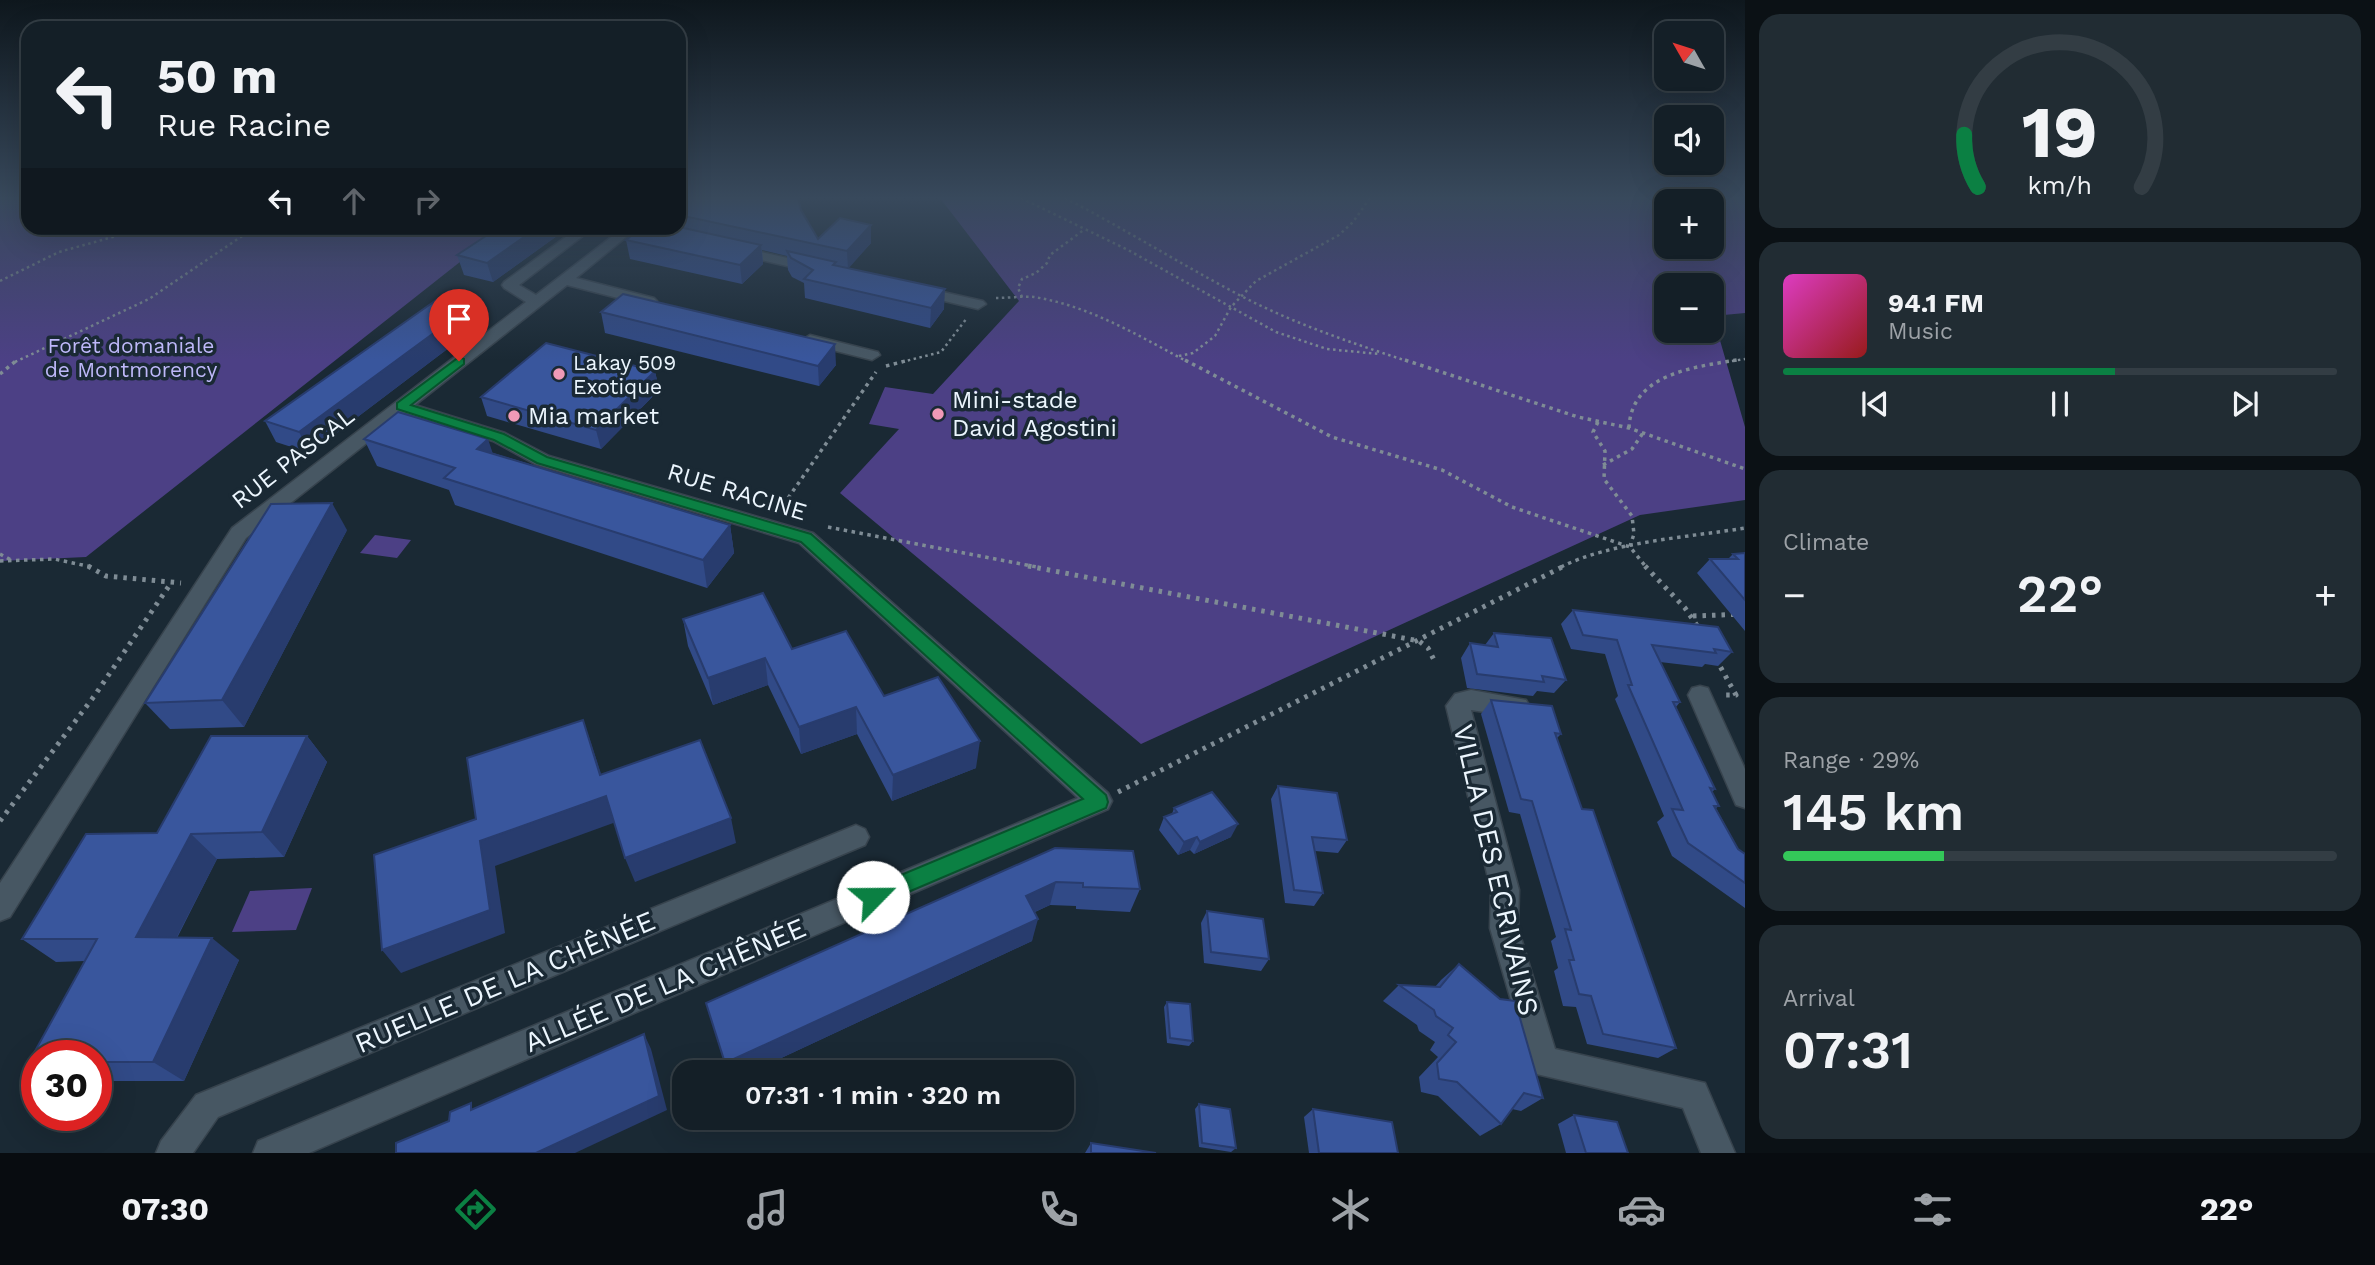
<!DOCTYPE html>
<html lang="en">
<head>
<meta charset="utf-8">
<style>
	body { margin:0; font-family:"Work Sans",sans-serif; background:#212c33; color:#f1f3f6; height:100vh; display:flex; flex-direction:column; font-size:26px; white-space:nowrap }
	* { box-sizing:border-box; margin:0 }
	p { font-size:23px; color:#9da2a7 }
	.icon { flex:none; width:38px; height:38px; fill:none; stroke:currentColor; stroke-width:2; stroke-linecap:round; stroke-linejoin:round }
	.map { position:relative; flex:1; overflow:hidden }
	.panel { display:flex; flex-direction:column; gap:14px; padding:14px; background:#0b1115; width:630px }
	.panel>* { flex:none }
	.top-card { position:absolute; left:21px; top:21px; width:665px; height:214px; border-radius:21px; box-shadow:0 7px 28px #0002,0 0 0 2px #333d44; background:#141f27; color:#f1f3f6; overflow:hidden }
	.needle { width:46px; rotate:309deg }
	.tools { position:absolute; left:1654px; top:21px; display:grid; gap:14px }
	.tools a { display:grid; place-items:center; width:70px; height:70px; border-radius:14px; background:#141f27; box-shadow:0 7px 28px #0002,0 0 0 2px #333d44; font-size:35px }
	.speed { position:absolute; left:21px; top:1040px; display:flex; gap:14px; font-size:35px; font-weight:700; text-align:center }
	.speed>* { display:grid; place-content:center; width:91px; height:91px; border-radius:50%; background:#141f27; box-shadow:0 7px 28px #0002,0 0 0 2px #333d44; line-height:1 }
	.speed .limit { border:10px solid #d22; background:#fff; color:#111 }
	.pin { position:absolute; display:grid; place-items:center; width:60px; height:60px; color:#fff; margin:-72px -30px; border-radius:50% 50% 50% 0; rotate:-45deg; box-shadow:0 0 7px #0007 }
	.pin .icon { rotate:45deg }
	.me { position:absolute; width:77px; margin:-38px; rotate:67deg; stroke-linejoin:round; filter:drop-shadow(0 0 5px #0008) }
	.turn { display:flex; align-items:center; gap:24px; height:147px; padding:0 21px; font-size:32px }
	.turn .icon { width:91px; height:91px; stroke-width:2.5 }
	.turn b { display:block; font-size:49px; line-height:60px }
	.lanes { display:flex; align-items:center; height:66px; padding:0 21px; background:#0003; justify-content:center; gap:35px; direction:ltr }
	.lanes .off { opacity:.35 }
	.big { font-size:52px; font-weight:600; line-height:1.1 }
	.panel .tile { flex:1; display:flex; flex-direction:column; justify-content:center; gap:10px; min-width:0; padding:0 24px; border-radius:21px; background:#212c33 }
	.panel .dial { align-items:center; gap:0 }
	.dial svg { height:182px; overflow:visible; fill:none; stroke:#333d44; stroke-width:7; stroke-linecap:round; text-anchor:middle }
	.dial text { fill:#f1f3f6; stroke:none }
	.song { display:flex; align-items:center; gap:21px }
	.cover { width:84px; height:84px; border-radius:10px; background:linear-gradient(135deg,hsl(310 70% 55%),hsl(0 70% 35%)) }
	.played { height:7px; border-radius:4px; background:linear-gradient(90deg,#0b8043 60%,#333d44 60%) }
	.keys { display:flex; justify-content:space-around; direction:ltr }
	.heat { display:flex; justify-content:space-between; align-items:center; font-size:38px; direction:ltr }
	.charge { height:10px; border-radius:5px; background:linear-gradient(90deg,#34c759 29%,#333d44 0) }
	.trip { position:absolute; left:672px; top:1060px; width:402px; height:70px; border-radius:21px; background:#141f27; box-shadow:0 7px 28px #0002,0 0 0 2px #333d44; font-weight:600; line-height:70px; text-align:center }
	.menu { display:flex; height:112px; justify-content:space-around; align-items:center; background:#080c10; color:#9da2a7 }
	.menu .icon { width:49px; height:49px }
	.menu .current { color:#0b8043 }
	.menu b { font-size:32px; color:#f1f3f6 }
	main { display:flex; flex:1; min-height:0 }
	.map>svg:first-child { display:block }
	.green { fill:#4c4085; fill-rule:evenodd }
	.lines { fill:none; stroke-linecap:round; stroke-linejoin:round }
	.minor-casing { stroke:#37434d; stroke-width:3 }
	.path-far2 { stroke:#7f8c95; stroke-width:2.5; stroke-dasharray:2.5 3.5; stroke-linecap:butt }
	.path-far1 { stroke:#7f8c95; stroke-width:3.5; stroke-dasharray:3.5 4.5; stroke-linecap:butt }
	.path { stroke:#7f8c95; stroke-width:5; stroke-dasharray:3.5 6; stroke-linecap:butt }
	.minor { fill:#475763; fill-rule:evenodd }
	.wall { fill:#314a87 }
	.shaded-wall { fill:#283c6e }
	.building { fill:#39569d; stroke:#283c6e; stroke-width:2 }
	.route { fill:#0b8043; stroke:#07532c; stroke-width:2 }
	.poi-dot { fill:#f09ab7; stroke:#1a2934; stroke-width:2.5 }
	.labels { text-anchor:middle; dominant-baseline:central; stroke-width:7; stroke-linejoin:round; paint-order:stroke }
	.far-park-label { font-size:21px; fill:#beb8f9; stroke:#1a2934 }
	.far-poi-label { font-size:21px; fill:#ecf6fe; stroke:#1a2934; text-anchor:start }
	.poi-label { font-size:24px; fill:#ecf6fe; stroke:#1a2934; text-anchor:start }
	.street-label { font-size:24px; fill:#ecf6fe; stroke:#1a2934 }
	.near-street-label { font-size:28px; fill:#ecf6fe; stroke:#1a2934 }
</style>
</head>
<body>
<main>
<div class="map">
<svg width="1745" height="1153" viewBox="0 0 1745 1153">
	<rect width="100%" height="100%" fill="#1a2934"/>
	<g class="green">
		<polygon points="0,198 28,198 28,228 503,228 86,557 0,561"/>
		<path d="M940,198H1745V313L1713,316L1745,427V500L1640,515L1141,744L840,493L899,429L869,424L885,387L933,394L1019,301ZM1712,201V247H1666V201ZM1712,285V331H1666V285Z"/>
		<polygon points="375,535 411,540 397,558 360,553"/>
		<polygon points="312,888 296,930 232,932 250,891"/>
	</g>
	<g class="lines">
		<defs>
			<g id="minor">
				<polygon points="578,228 593,228 519,285 536,295 623,228 637,228 576,278 654,298 657,301 654,304 649,306 567,285 415,405 505,433 549,456 813,533 1108,793 1112,801 1108,809 309,1153 253,1153 258,1141 1078,798 799,543 535,464 493,441 405,413 246,538 10,917 0,921 0,883 232,528 526,302 504,288 502,285 504,282"/>
				<polygon points="735,246 818,265 820,268 813,272 730,253 728,250"/>
				<polygon points="916,286 983,301 986,304 978,309 911,293 909,290"/>
				<polygon points="810,335 878,352 880,355 872,360 804,343 802,340"/>
				<polygon points="1700,686 1708,688 1745,769 1745,808 1736,805 1688,695 1692,688"/>
				<polygon points="1471,690 1526,700 1530,707 1526,714 1518,717 1471,710 1519,890 1518,928 1555,1049 1705,1083 1735,1153 1701,1153 1683,1108 1532,1073 1490,928 1491,890 1446,706 1455,694"/>
				<polygon points="856,825 865,829 869,837 865,845 218,1117 193,1153 156,1153 161,1141 196,1095"/>
			</g>
		</defs>
		<use href="#minor" class="minor-casing"/>
		<g class="path-far2">
			<polyline points="1021,198 1128,250 1276,332 1327,349 1379,354"/>
			<path d="M1065,198C1121,227 1174,260 1230,290C1286,321 1349,342 1410,362"/>
			<polyline points="0,281 59,252 145,228"/>
			<polyline points="1022,297 1018,288 1022,279 1036,273 1047,263 1050,255 1085,229"/>
			<path d="M996,298C1008,298 1022,296 1034,297C1090,306 1139,336 1188,362"/>
			<polyline points="1179,356 1193,353 1215,336 1231,307 1256,281 1339,235 1353,222 1370,198"/>
			<polyline points="15,362 149,299 254,228"/>
			<polyline points="902,362 941,352 967,318"/>
			<polyline points="1726,362 1745,359"/>
		</g>
		<g class="path-far1">
			<polyline points="1185,360 1332,437 1442,470 1512,507 1630,547 1646,567"/>
			<polyline points="1405,360 1578,417 1629,428 1745,469"/>
			<polyline points="886,366 909,360"/>
			<polyline points="0,374 17,360"/>
			<polyline points="1598,422 1593,432 1605,451 1604,479 1632,516 1634,534 1630,546"/>
			<path d="M1629,428C1631,374 1694,367 1737,360"/>
			<polyline points="1603,465 1632,449 1643,433"/>
			<polyline points="779,511 876,372"/>
			<polyline points="828,527 1037,567"/>
			<polyline points="0,554 11,560"/>
			<polyline points="0,561 54,559 92,567"/>
			<path d="M1561,567C1610,542 1690,537 1745,528"/>
		</g>
		<g class="path">
			<polyline points="88,566 106,576 181,583"/>
			<polyline points="1028,566 1419,641 1428,648 1435,662"/>
			<polyline points="1645,566 1685,608 1700,630"/>
			<polyline points="1693,616 1745,614"/>
			<polyline points="1716,659 1736,695 1726,695"/>
			<polyline points="1118,792 1564,566"/>
			<polyline points="0,821 95,695 171,583"/>
		</g>
		<use href="#minor" class="minor"/>
	</g>
	<g class="wall">
		<polygon points="679,198 801,210 818,239 871,225 871,243 848,268 944,309 930,328 805,298 804,283 792,277 788,270 787,256 762,250 763,264 742,284 630,259 626,240 679,228"/>
		<polygon points="498,228 568,228 493,282 464,275 457,255"/>
		<polygon points="601,312 836,365 819,386 605,333"/>
		<polygon points="487,319 310,453 276,442 265,421"/>
		<polygon points="655,371 659,390 601,449 487,416 481,397"/>
		<polygon points="364,439 493,453 730,525 734,553 707,588 455,505 449,490 377,466"/>
		<polygon points="347,530 244,727 170,729 145,703"/>
		<polygon points="1745,553 1745,631 1697,573 1710,559 1728,559 1733,554"/>
		<polygon points="1573,610 1732,652 1718,666 1705,664 1702,667 1660,662 1680,702 1676,707 1715,789 1712,792 1719,806 1716,808 1738,849 1745,854 1745,908 1672,856 1657,822 1664,816 1615,699 1618,696 1605,654 1571,649 1561,624"/>
		<polygon points="683,619 792,649 884,696 976,768 892,801 857,734 801,754 768,685 713,705 688,646"/>
		<polygon points="1494,633 1566,680 1554,693 1537,691 1533,696 1467,688 1461,658 1470,643 1485,645"/>
		<polygon points="1491,700 1561,734 1557,738 1582,809 1676,1048 1658,1058 1587,1044 1576,1007 1563,1006 1554,971 1558,968 1551,941 1556,937 1520,814 1509,812 1481,714"/>
		<polygon points="307,736 327,762 284,857 217,859 177,938 239,960 184,1081 96,1081 96,1055 37,1055 37,1066 29,1062 85,961 56,962 22,939 157,833"/>
		<polygon points="1278,786 1347,840 1338,853 1315,851 1323,893 1314,906 1285,903 1271,799"/>
		<polygon points="1174,808 1231,837 1194,854 1190,850 1178,855 1159,830 1164,817 1172,814"/>
		<polygon points="1055,848 1140,889 1130,912 1076,909 1076,906 1050,905 1035,912 1032,941 749,1073 728,1073"/>
		<polygon points="1207,911 1269,959 1261,971 1204,963 1201,923"/>
		<polygon points="1459,964 1543,1098 1521,1111 1512,1109 1501,1124 1480,1136 1438,1096 1421,1092 1419,1077 1438,1057 1430,1050 1435,1042 1419,1031 1417,1025 1383,1001 1399,985 1435,987 1441,980"/>
		<polygon points="1167,1002 1193,1041 1189,1046 1167,1043 1164,1007"/>
		<polygon points="1199,1104 1236,1148 1231,1152 1199,1147 1195,1109"/>
		<polygon points="1313,1109 1398,1153 1309,1153 1304,1117"/>
		<polygon points="1574,1115 1628,1153 1566,1153 1558,1124"/>
		<polygon points="1091,1143 1156,1153 1085,1153"/>
	</g>
	<g class="shaded-wall">
		<polygon points="871,225 871,243 848,269 847,251"/>
		<polygon points="537,228 568,228 493,282 487,263"/>
		<polygon points="761,245 763,264 742,284 740,265"/>
		<polygon points="945,289 944,309 930,328 931,308"/>
		<polygon points="480,299 487,319 310,453 299,432"/>
		<polygon points="835,344 836,365 819,386 818,366"/>
		<polygon points="655,371 659,390 601,449 596,430"/>
		<polygon points="488,439 497,466 477,449"/>
		<polygon points="332,503 347,530 244,727 222,700"/>
		<polygon points="730,525 734,553 707,588 703,560"/>
		<polygon points="765,658 768,685 713,705 708,678"/>
		<polygon points="856,707 857,734 801,754 799,727"/>
		<polygon points="583,720 592,746 610,801 600,775"/>
		<polygon points="307,736 327,762 284,857 262,832"/>
		<polygon points="980,741 976,768 892,801 893,775"/>
		<polygon points="606,796 616,822 495,866 505,933 401,973 382,950 480,841"/>
		<polygon points="731,818 736,843 635,882 625,858"/>
		<polygon points="1238,824 1231,837 1194,854 1200,842"/>
		<polygon points="191,834 217,859 165,960 136,937"/>
		<polygon points="1197,837 1190,850 1178,855 1184,842"/>
		<polygon points="1056,882 1050,905 1021,918 1026,896"/>
		<polygon points="1038,919 1032,941 749,1073 728,1073 725,1063"/>
		<polygon points="212,938 239,960 184,1081 153,1062"/>
		<polygon points="644,1034 651,1049 667,1110 575,1153 536,1153"/>
	</g>
	<g class="building">
		<polygon points="679,198 798,198 801,210 818,239 840,218 871,225 847,251 679,215"/>
		<polygon points="679,227 761,245 740,265 626,240 641,228"/>
		<polygon points="498,228 537,228 487,263 457,255"/>
		<polygon points="787,251 836,262 833,265 945,289 931,308 804,279 813,270 791,258"/>
		<polygon points="449,291 480,299 299,432 265,421"/>
		<polygon points="623,294 835,344 818,366 601,312"/>
		<polygon points="546,343 655,371 596,430 481,397"/>
		<polygon points="398,412 488,439 477,449 730,525 703,560 444,478 455,468 364,439"/>
		<polygon points="332,503 222,700 145,703 271,504"/>
		<polygon points="1745,553 1745,600 1710,559 1738,559 1733,554"/>
		<polygon points="763,593 792,649 846,631 884,696 938,677 980,741 893,775 856,707 799,727 765,658 708,678 683,619"/>
		<polygon points="1573,610 1718,627 1732,652 1714,649 1716,653 1652,645 1680,702 1673,702 1715,789 1710,788 1719,806 1714,806 1738,849 1745,854 1745,883 1688,843 1672,809 1683,810 1628,685 1632,685 1617,640 1583,635"/>
		<polygon points="1494,633 1551,638 1566,680 1542,676 1544,682 1477,674 1470,643 1498,647"/>
		<polygon points="1491,700 1552,706 1561,734 1555,733 1582,809 1593,810 1676,1048 1603,1034 1591,996 1579,994 1569,960 1574,960 1565,929 1571,930 1532,801 1521,799"/>
		<polygon points="583,720 600,775 700,740 731,818 625,858 606,796 480,841 490,910 382,950 374,855 476,819 467,758"/>
		<polygon points="211,736 307,736 262,832 191,834 136,937 212,938 153,1062 96,1062 96,1055 37,1055 37,1062 29,1062 97,939 22,939 86,834 157,833"/>
		<polygon points="1278,786 1337,793 1347,840 1312,837 1323,893 1294,890"/>
		<polygon points="1212,792 1238,824 1200,842 1197,837 1184,842 1164,817 1177,812 1174,808"/>
		<polygon points="1055,848 1133,851 1140,889 1083,887 1083,883 1056,882 1026,896 1038,919 725,1063 706,1003"/>
		<polygon points="1207,911 1263,919 1269,959 1211,952"/>
		<polygon points="1459,964 1500,999 1515,1001 1543,1098 1524,1093 1501,1124 1457,1082 1439,1079 1437,1063 1456,1042 1448,1035 1453,1028 1436,1016 1434,1010 1399,985 1440,987"/>
		<polygon points="1167,1002 1190,1004 1193,1041 1170,1038"/>
		<polygon points="644,1034 659,1096 536,1153 396,1153 396,1143 449,1121 450,1112 471,1103 471,1110"/>
		<polygon points="1199,1104 1230,1109 1236,1148 1202,1143"/>
		<polygon points="1313,1109 1392,1122 1398,1153 1319,1153"/>
		<polygon points="1574,1115 1617,1122 1628,1153 1586,1153"/>
		<polygon points="1091,1143 1156,1153 1091,1153"/>
	</g>
	<linearGradient id="sky" x2="0" y2="1"><stop stop-color="#0e171d"/><stop offset="0.55" stop-color="#38495c"/><stop offset="1" stop-color="#38495c" stop-opacity="0"/></linearGradient>
	<rect width="1745" height="360" fill="url(#sky)"/>
	<polygon class="route" points="459,357 464,359 464,364 411,405 504,434 547,457 811,534 1106,795 1108,802 1106,808 880,904 873,907 865,904 862,897 865,890 1083,799 801,542 537,463 494,440 397,409 397,403"/>
	<g class="poi-dot">
		<circle cx="559" cy="374" r="7"/>
		<circle cx="938" cy="414" r="7"/>
		<circle cx="514" cy="416" r="7"/>
	</g>
	<g class="labels">
		<g class="far-park-label">
			<text x="131" y="345">Forêt domaniale<tspan x="131" dy="24">de Montmorency</tspan></text>
		</g>
		<g class="far-poi-label">
			<text x="573" y="362">Lakay 509<tspan x="573" dy="24">Exotique</tspan></text>
		</g>
		<g class="poi-label">
			<text x="952" y="400">Mini-stade<tspan x="952" dy="28">David Agostini</tspan></text>
			<text x="528" y="416">Mia market</text>
		</g>
		<g class="street-label">
			<text transform="translate(293 458) rotate(-38)">RUE PASCAL</text>
			<text transform="translate(737 492) rotate(17)">RUE RACINE</text>
		</g>
		<g class="near-street-label">
			<text transform="translate(1496 870) rotate(77)">VILLA DES ECRIVAINS</text>
			<text transform="translate(505 982) rotate(-23)">RUELLE DE LA CHÊNÉE</text>
			<text transform="translate(665 985) rotate(-23)">ALLÉE DE LA CHÊNÉE</text>
		</g>
	</g>
</svg>
<div class="tools">
<a><svg class="needle" viewBox="-14 -14 28 28"><path d="M0-13l5 13h-10z" fill="#e53935"/><path d="M0 13l5-13h-10z" fill="#9da2a7"/></svg></a>
<a><svg class="icon" aria-label="sound" viewBox="0 0 24 24"><path d="M4 9h4l5-4v14l-5-4H4zM17 9q2 3 0 6"/></svg></a>
<a>+</a>
<a>−</a>
</div>
<div class="speed"><div class="limit">30</div></div>
<div class="pin" style="left:459px;top:361px;background:#d93025"><svg class="icon" aria-label="arrive" viewBox="0 0 24 24"><path d="M6 21V4h12l-3 4 3 4H6"/></svg></div>
<svg class="me" style="left:873px;top:897px" viewBox="-20 -20 40 40"><circle r="19" fill="#fff"/><path d="M0-13L10 11 0 6-10 11z" fill="#0b8043"/></svg>
<div class="trip">07:31 · 1 min · 320 m</div>
<div class="top-card">
<div class="turn"><svg class="icon" aria-label="left" viewBox="0 0 24 24"><path d="M17 20v-9H6M10 6l-5 5 5 5"/></svg><div><b>50 m</b>Rue Racine</div></div>
<div class="lanes"><svg class="icon" aria-label="left" viewBox="0 0 24 24"><path d="M17 20v-9H6M10 6l-5 5 5 5"/></svg><svg class="icon off" aria-label="ahead" viewBox="0 0 24 24"><path d="M12 20V5M6 11l6-6 6 6"/></svg><svg class="icon off" aria-label="right" viewBox="0 0 24 24"><path d="M7 20v-9h11M14 6l5 5-5 5"/></svg></div>
</div>
</div>
<section class="panel">
<div class="tile dial"><svg viewBox="0 0 100 80">
<path d="M14 69A42 42 0 1 1 86 69"/>
<path d="M14 69A42 42 0 0 1 8 46" stroke="#0b8043"/>
<text x="50" y="56" font-size="32" font-weight="700">19</text>
<text x="50" y="72" font-size="11">km/h</text>
</svg></div>
<div class="tile">
<div class="song"><i class="cover"></i><div><b>94.1 FM</b><p>Music</p></div></div>
<div class="played"></div>
<div class="keys"><svg class="icon" aria-label="previous" viewBox="0 0 24 24"><path d="M18 5L8 12l10 7zM5 5v14"/></svg><svg class="icon" aria-label="pause" viewBox="0 0 24 24"><path d="M8 5v14M16 5v14"/></svg><svg class="icon" aria-label="next" viewBox="0 0 24 24"><path d="M6 5l10 7-10 7zM19 5v14"/></svg></div>
</div>
<div class="tile"><p>Climate</p>
<div class="heat"><a>−</a><b class="big">22°</b><a>+</a></div>
</div>
<div class="tile"><p>Range · 29%</p><b class="big">145 km</b><div class="charge"></div></div>
<div class="tile"><p>Arrival</p><b class="big">07:31</b></div>
</section>
</main>
<nav class="menu">
<b>07:30</b>
<svg class="icon current" aria-label="directions" viewBox="0 0 24 24"><path d="M12 3l9 9-9 9-9-9zM9 14v-3h6M13 9l2 2-2 2"/></svg>
<svg class="icon" aria-label="music" viewBox="0 0 24 24"><path d="M9 18V5l10-2v13"/><circle cx="6" cy="18" r="3"/><circle cx="16" cy="16" r="3"/></svg>
<svg class="icon" aria-label="phone" viewBox="0 0 24 24"><path d="M5 4h4l2 5-3 2q2 4 5 5l2-3 5 2v4C11 20 4 13 5 4z"/></svg>
<svg class="icon" aria-label="climate" viewBox="0 0 24 24"><path d="M12 3v18M4 7l16 10M4 17L20 7"/></svg>
<svg class="icon" aria-label="car" viewBox="0 0 24 24"><path d="M5 17H2v-5l4-1 3-4h7l3 4 3 1v5h-3M9 17h6M6 11h13"/><circle cx="7" cy="17" r="2"/><circle cx="17" cy="17" r="2"/></svg>
<svg class="icon" aria-label="filters" viewBox="0 0 24 24"><path d="M4 7h16M4 17h16"/><circle cx="9" cy="7" r="2"/><circle cx="15" cy="17" r="2"/></svg>
<b>22°</b>
</nav>
</body>
</html>
